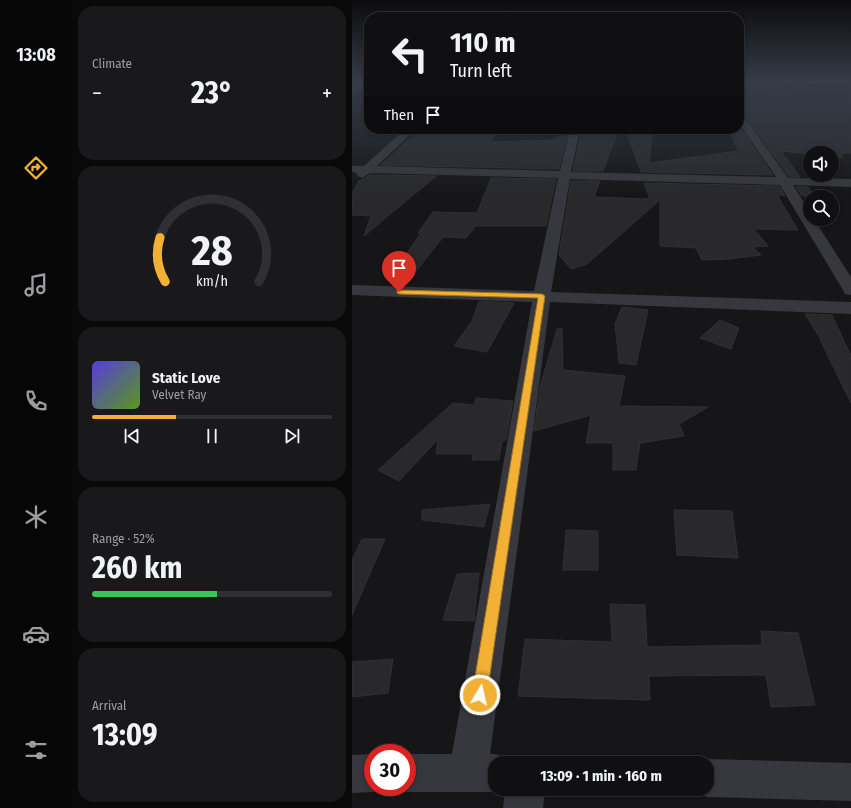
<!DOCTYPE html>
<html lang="en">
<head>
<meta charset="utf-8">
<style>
	body { margin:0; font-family:"Fira Sans Condensed",sans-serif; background:#19191b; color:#f1f3f6; height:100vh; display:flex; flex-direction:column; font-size:15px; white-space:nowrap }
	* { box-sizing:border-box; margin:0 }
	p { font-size:13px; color:#9c9d9f }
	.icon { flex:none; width:22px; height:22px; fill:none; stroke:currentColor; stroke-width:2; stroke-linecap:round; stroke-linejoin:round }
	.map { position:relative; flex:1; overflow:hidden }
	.panel { display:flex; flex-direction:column; gap:6px; padding:6px; background:#09090a; width:280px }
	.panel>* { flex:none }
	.guide { position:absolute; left:12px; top:12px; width:380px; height:122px; border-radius:16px; box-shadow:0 2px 6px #0003,0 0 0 1px #303032; background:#101012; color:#f1f3f6; overflow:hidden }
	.buttons { position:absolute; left:451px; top:146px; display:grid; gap:8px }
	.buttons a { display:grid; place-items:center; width:36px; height:36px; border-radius:50%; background:#101012; box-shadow:0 2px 6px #0003,0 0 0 1px #303032; font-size:20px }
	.speed { position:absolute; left:12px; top:744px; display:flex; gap:8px; font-size:20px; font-weight:700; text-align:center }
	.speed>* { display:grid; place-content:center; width:52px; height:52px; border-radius:50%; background:#101012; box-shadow:0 2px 6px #0003,0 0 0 1px #303032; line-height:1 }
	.speed .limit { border:6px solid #d22; background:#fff; color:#111 }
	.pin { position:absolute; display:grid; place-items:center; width:34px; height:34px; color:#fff; margin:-41px -17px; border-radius:50% 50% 50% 0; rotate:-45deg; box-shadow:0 0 4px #0007 }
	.pin .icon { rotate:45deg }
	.me { position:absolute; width:44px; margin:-22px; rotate:9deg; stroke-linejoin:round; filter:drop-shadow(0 0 3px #0008) }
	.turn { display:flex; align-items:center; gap:14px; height:84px; padding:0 20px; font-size:18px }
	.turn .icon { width:52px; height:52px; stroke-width:2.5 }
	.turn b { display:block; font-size:28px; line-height:34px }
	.then { display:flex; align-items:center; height:38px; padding:0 20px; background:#0003; gap:8px; font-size:15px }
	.big { font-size:30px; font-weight:700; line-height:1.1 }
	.panel .tile { flex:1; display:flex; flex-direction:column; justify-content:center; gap:6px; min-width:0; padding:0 14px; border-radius:16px; background:#19191b }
	.panel .dial { align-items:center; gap:0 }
	.dial svg { height:104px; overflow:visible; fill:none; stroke:#303032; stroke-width:7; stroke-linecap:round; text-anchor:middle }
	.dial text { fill:#f1f3f6; stroke:none }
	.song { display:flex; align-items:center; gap:12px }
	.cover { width:48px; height:48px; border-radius:6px; background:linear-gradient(135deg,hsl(250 70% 55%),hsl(90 70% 35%)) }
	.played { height:4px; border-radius:2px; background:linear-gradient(90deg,#f2b134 35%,#303032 35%) }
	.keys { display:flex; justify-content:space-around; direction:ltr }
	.heat { display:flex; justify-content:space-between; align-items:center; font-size:22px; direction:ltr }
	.charge { height:6px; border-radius:3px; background:linear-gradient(90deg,#34c759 52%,#303032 0) }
	.trip { position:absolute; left:136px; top:756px; width:226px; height:40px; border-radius:16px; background:#101012; box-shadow:0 2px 6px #0003,0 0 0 1px #303032; font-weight:700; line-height:40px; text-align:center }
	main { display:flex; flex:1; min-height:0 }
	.tab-bar { display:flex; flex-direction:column; width:72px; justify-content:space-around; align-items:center; background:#060607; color:#9c9d9f }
	.tab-bar .icon { width:28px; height:28px }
	.tab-bar .current { color:#f2b134 }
	.tab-bar b { font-size:18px; color:#f1f3f6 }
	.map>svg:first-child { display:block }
	.building { fill:#29292c; stroke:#303034 }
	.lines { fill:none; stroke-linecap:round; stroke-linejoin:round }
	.street { fill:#37383d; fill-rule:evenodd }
	.route { fill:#f2b134; stroke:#9d7322 }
</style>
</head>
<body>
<main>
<nav class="tab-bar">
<b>13:08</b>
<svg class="icon current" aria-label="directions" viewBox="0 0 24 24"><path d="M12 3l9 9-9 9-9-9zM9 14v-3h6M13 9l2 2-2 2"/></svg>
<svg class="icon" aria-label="music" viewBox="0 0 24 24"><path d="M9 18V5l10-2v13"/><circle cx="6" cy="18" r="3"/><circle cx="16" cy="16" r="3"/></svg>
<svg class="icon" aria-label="phone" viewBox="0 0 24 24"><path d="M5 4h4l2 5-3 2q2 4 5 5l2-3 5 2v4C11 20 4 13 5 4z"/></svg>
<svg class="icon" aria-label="climate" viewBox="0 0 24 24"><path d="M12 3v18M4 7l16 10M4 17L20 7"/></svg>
<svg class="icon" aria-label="car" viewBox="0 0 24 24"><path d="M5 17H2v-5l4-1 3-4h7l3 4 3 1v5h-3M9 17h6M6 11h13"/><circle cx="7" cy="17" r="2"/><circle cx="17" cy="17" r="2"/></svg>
<svg class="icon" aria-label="filters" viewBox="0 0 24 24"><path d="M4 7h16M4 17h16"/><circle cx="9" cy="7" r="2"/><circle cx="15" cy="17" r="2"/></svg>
</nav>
<section class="panel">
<div class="tile"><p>Climate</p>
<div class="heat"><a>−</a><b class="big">23°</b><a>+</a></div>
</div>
<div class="tile dial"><svg viewBox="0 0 100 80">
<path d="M14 69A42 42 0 1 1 86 69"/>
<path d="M14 69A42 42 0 0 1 10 35" stroke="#f2b134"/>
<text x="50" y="56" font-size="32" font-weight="700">28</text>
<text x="50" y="72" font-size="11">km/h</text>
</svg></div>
<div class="tile">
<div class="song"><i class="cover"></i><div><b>Static Love</b><p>Velvet Ray</p></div></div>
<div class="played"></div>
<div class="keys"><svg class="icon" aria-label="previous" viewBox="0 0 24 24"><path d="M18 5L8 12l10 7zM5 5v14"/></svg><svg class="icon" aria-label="pause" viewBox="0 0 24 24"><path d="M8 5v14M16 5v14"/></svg><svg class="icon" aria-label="next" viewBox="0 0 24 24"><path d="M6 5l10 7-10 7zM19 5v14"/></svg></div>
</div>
<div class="tile"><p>Range · 52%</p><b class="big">260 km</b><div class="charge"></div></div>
<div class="tile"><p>Arrival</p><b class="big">13:09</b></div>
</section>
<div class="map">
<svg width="499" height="808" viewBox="0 0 499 808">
	<rect width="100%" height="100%" fill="#161618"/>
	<g class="building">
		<polygon points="430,83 439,83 444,86 499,86 499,153 488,153 491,158 480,157 480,153 458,153 458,154 429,151 448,177 437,177 391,113 387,112 387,87 439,90"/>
		<polygon points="387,126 421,175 289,172 275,134 300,134 297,163 387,151 376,129 387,129"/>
		<polygon points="65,132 144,132 139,142 203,140 205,137 215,136 207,169 29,165"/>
		<polygon points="229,134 265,134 251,171 221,171"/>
		<polygon points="18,175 84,176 12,236 19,216 0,215 0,193 7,181"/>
		<polygon points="139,178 204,179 194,226 124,226 114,238 91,237 58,279 44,269 69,233 66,233 81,212 125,213"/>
		<polygon points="219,181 248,181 242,197 298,199 292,183 427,186 433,196 425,195 446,230 402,229 416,246 401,247 409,255 377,259 350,260 344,248 308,246 308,200 235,264 219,269 207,255"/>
		<polygon points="444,187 456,187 462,196 450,196"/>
		<polygon points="127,301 162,303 135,352 102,346 120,321"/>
		<polygon points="270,307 296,310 284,365 267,363 263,324"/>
		<polygon points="453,314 480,315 499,356 499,403 466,335"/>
		<polygon points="368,320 387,328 379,349 348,338"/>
		<polygon points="205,329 210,329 211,370 273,376 267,406 356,407 327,424 332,436 288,443 284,470 261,470 261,443 234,443 239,415 182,431 188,387"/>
		<polygon points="124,398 161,401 154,440 150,441 147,460 120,460 121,454 84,454 86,439 47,481 26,470 101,403 122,405"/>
		<polygon points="138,504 132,527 70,520 70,510"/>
		<polygon points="322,510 380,511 386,558 325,555"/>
		<polygon points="214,530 246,531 246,570 211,570"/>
		<polygon points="10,539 33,539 0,615 0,560"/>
		<polygon points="127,573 122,621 91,620 105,574"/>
		<polygon points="258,604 293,605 295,647 410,645 409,631 446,633 463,705 419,707 414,675 297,676 298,700 166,696 173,639 260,642"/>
		<polygon points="41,659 36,693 0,697 0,662"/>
	</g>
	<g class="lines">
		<g class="street">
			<polygon points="11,82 17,82 17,85 0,94 0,89"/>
			<polygon points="440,82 499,82 499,85 444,84"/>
			<polygon points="387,113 390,114 436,178 499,179 499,187 441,185 458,212 458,219 462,219 499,277 499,295 493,294 491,290 428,185 218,179 199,292 499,302 499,314 198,302 138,754 143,754 157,759 158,763 143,763 143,789 151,789 143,792 55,792 42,787 55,787 55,754 100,754 180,302 0,295 0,285 182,291 206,178 18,173 10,178 6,176 4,174 5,173 0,172 0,166 12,166 53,129 64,129 25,166 208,171 218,129 228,129 219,172 424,177 387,123"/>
			<polygon points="21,754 21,787 34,787 21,792 0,793 0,755"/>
			<polygon points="355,759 499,763 499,801 355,797 341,792 340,789 355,789 355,763 344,763"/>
			<polygon points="153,789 193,789 191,808 151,808"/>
		</g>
	</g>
	<linearGradient id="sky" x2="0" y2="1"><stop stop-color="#0c0c0d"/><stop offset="0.42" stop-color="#363c48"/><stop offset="1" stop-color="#363c48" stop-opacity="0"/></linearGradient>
	<rect width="499" height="195" fill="url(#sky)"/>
	<polygon class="route" points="45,290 190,294 193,296 135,695 133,700 128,702 122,700 120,695 186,298 47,294 45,293"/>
</svg>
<div class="buttons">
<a><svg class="icon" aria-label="sound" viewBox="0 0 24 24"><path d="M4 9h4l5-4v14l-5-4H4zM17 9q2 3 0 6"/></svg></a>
<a><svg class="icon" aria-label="search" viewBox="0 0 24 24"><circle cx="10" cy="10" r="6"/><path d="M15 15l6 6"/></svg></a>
</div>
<div class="speed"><div class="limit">30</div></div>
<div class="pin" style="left:47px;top:292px;background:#d93025"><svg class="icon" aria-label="arrive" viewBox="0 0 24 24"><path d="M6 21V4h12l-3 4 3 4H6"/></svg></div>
<svg class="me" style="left:128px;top:695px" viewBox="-20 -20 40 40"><circle r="17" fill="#f2b134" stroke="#fff" stroke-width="3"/><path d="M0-11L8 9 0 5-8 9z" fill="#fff"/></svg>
<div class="trip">13:09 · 1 min · 160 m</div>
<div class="guide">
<div class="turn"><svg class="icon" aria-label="left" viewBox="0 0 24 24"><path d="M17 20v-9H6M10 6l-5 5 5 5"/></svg><div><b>110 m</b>Turn left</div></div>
<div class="then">Then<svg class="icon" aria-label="arrive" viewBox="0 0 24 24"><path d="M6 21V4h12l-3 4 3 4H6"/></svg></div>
</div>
</div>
</main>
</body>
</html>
